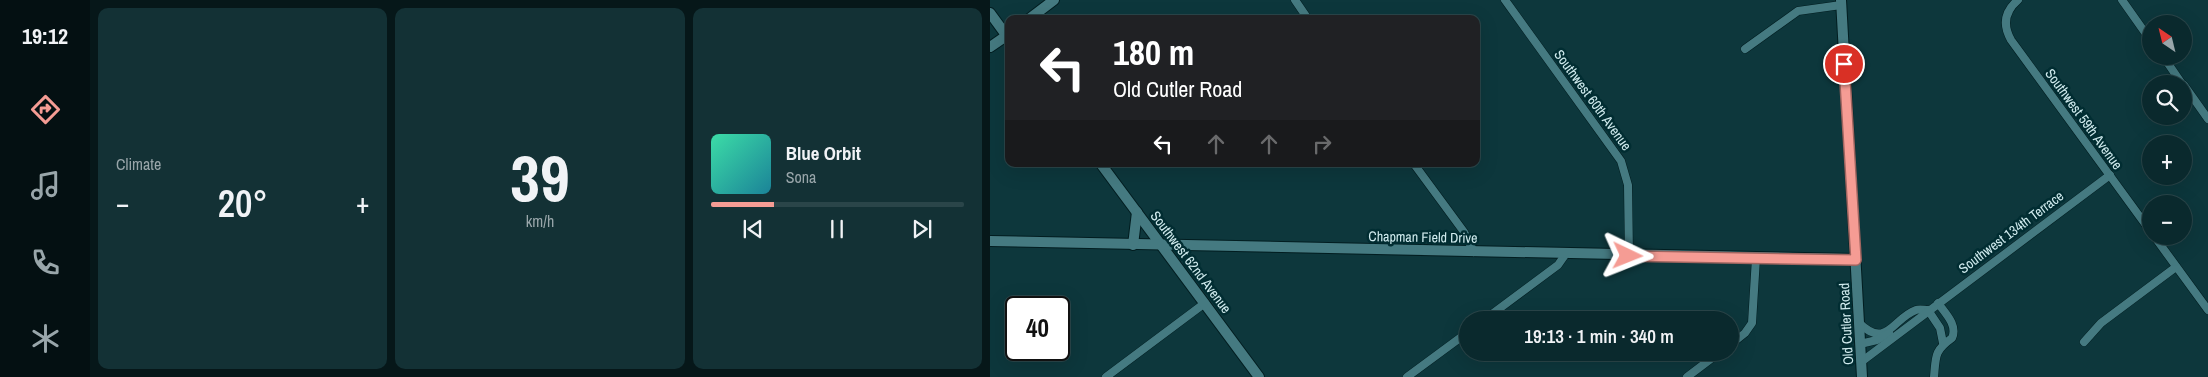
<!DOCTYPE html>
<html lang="en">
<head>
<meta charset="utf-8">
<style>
	body { margin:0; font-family:"Archivo Narrow",sans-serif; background:#133135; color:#f1f3f6; height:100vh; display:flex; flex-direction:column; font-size:19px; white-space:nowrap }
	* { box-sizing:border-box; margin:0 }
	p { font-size:16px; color:#99a6aa }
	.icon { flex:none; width:28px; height:28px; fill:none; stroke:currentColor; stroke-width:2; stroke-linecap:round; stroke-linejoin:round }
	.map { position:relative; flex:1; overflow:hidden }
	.details { display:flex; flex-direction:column; gap:8px; padding:8px; background:#061719; width:900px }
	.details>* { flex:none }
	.banner { position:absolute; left:15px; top:15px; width:475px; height:152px; border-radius:10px; box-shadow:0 5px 20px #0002,0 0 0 1px #2a4549; background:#202124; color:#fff; overflow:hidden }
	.needle { width:32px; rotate:325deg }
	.buttons { position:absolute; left:1152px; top:15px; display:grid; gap:10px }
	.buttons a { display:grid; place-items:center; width:50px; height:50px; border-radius:50%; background:#0a292d; box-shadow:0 5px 20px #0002,0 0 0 1px #2a4549; font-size:25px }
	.speed { position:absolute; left:15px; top:296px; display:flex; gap:10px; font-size:25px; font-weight:700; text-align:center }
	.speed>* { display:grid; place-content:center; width:65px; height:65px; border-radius:50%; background:#0a292d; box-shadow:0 5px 20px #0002,0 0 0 1px #2a4549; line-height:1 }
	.speed .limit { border:2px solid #111; border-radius:8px; background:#fff; color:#111 }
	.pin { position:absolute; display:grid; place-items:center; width:42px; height:42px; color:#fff; margin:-21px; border:2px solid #fff; border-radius:50%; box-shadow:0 1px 5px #0007 }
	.me { position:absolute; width:55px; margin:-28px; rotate:92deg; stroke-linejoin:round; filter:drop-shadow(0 0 4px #0008) }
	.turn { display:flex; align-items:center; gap:18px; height:105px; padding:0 25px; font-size:22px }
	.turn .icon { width:65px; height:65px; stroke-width:2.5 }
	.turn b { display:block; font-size:35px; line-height:42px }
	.lanes { display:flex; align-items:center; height:48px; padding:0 25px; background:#0003; justify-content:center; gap:25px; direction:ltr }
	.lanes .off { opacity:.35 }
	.big { font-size:38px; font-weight:600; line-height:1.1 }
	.details .card { flex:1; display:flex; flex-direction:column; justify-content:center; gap:8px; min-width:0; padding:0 18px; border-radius:10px; background:#133135 }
	.details .dial { align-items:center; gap:0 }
	.dial b { font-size:65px; line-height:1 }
	.song { display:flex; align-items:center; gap:15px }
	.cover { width:60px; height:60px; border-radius:8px; background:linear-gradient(135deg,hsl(160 70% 55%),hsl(190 70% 35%)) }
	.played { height:5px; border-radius:2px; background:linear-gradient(90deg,#f59c94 25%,#2a4549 25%) }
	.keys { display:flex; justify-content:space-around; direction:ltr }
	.heat { display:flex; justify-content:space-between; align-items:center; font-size:28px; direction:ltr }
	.details .tiles { flex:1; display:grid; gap:8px; grid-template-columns:repeat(3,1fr) }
	.trip { position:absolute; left:469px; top:311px; width:280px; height:50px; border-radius:25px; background:#0a292d; box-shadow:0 5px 20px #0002,0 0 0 1px #2a4549; font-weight:600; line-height:50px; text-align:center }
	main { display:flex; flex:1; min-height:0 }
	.tab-bar { display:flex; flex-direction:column; width:90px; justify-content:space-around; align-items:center; background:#041012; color:#99a6aa }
	.tab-bar .icon { width:35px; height:35px }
	.tab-bar .on { color:#f59c94 }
	.tab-bar b { font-size:22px; color:#f1f3f6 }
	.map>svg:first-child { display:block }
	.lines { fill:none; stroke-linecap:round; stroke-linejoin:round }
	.street-casing { stroke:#021d20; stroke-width:9 }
	.secondary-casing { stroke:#021d20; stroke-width:12 }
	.street { stroke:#457a81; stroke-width:8 }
	.secondary { stroke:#457a81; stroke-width:10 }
	.route-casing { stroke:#9f6560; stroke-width:12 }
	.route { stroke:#f59c94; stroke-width:9 }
	.labels { text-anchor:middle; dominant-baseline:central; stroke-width:5; stroke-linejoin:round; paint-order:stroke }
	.street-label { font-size:14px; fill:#d0ebee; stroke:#012d32 }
</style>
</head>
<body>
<main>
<nav class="tab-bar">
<b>19:12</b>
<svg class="icon on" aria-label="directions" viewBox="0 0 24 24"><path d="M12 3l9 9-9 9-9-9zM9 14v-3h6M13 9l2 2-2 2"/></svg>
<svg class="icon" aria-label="music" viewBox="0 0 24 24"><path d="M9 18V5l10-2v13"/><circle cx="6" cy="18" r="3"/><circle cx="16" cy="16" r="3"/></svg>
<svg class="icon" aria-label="phone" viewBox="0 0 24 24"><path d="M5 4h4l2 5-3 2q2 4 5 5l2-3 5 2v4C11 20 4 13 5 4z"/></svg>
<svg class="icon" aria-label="climate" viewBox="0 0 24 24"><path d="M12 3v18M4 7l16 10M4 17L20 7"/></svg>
</nav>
<section class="details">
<div class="tiles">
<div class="card"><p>Climate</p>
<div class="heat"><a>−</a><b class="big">20°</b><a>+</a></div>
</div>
<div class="card dial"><b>39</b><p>km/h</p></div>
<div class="card">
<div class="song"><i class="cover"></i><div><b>Blue Orbit</b><p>Sona</p></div></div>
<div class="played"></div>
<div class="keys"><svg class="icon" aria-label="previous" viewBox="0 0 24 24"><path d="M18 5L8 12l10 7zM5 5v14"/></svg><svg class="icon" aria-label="pause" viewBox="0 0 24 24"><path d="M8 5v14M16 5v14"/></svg><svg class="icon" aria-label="next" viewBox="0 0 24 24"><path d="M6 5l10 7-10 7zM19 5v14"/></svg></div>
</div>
</div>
</section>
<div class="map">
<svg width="1218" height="377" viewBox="0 0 1218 377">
	<rect width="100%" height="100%" fill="#0d373c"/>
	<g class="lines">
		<defs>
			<g id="street">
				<polyline points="305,0 318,19"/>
				<polyline points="515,0 631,161 638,185 639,256"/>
				<path d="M1028,0C1015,11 1012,24 1021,40L1161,232"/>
				<polyline points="1132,0 1161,41"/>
				<polyline points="755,49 808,11 851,5"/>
				<polyline points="1173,56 1192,84"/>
				<polyline points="1194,85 1218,119"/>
				<polyline points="424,164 474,232 484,252"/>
				<polyline points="1164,236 1218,310"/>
				<polyline points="938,310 950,328 953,343"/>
				<polyline points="494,320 568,265 575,255"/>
				<path d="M869,323C897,350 903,318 926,310C929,309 935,310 938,310"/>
				<polyline points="1094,342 1111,323 1186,267"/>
				<polyline points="870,344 887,340 899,333"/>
				<polyline points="740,345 755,333 762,323 766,258"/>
				<polyline points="871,362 1120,175"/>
				<polyline points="116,377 215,303"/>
				<polyline points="417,377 478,332"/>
				<polyline points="697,377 730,352"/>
				<path d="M944,377C946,356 944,351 962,338C968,325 955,313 948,303"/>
			</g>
			<g id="secondary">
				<polyline points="851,0 872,377"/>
				<polyline points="0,13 19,39"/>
				<polyline points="39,19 64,0"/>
				<polyline points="0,47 19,34"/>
				<polyline points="111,164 269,377"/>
				<polyline points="0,241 866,259"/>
				<polyline points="143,245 147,212"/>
			</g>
		</defs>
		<use href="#street" class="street-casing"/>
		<use href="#secondary" class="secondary-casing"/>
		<use href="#street" class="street"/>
		<use href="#secondary" class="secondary"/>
	</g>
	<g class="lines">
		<defs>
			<polyline id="route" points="638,256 866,260 854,64"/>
		</defs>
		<use href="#route" class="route-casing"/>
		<use href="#route" class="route"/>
	</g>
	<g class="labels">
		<g class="street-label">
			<text transform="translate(603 100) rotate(54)">Southwest 60th Avenue</text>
			<text transform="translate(1094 119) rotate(54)">Southwest 59th Avenue</text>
			<text transform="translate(1021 232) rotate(-37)">Southwest 134th Terrace</text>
			<text transform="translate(433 237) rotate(1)">Chapman Field Drive</text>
			<text transform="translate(201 262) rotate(53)">Southwest 62nd Avenue</text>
			<text transform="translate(856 324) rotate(-93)">Old Cutler Road</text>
		</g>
	</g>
</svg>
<div class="buttons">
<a><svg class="needle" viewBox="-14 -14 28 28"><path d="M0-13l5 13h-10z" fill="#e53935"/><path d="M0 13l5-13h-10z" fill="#99a6aa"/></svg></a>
<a><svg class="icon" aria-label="search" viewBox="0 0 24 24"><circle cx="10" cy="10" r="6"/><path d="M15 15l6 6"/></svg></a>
<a>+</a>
<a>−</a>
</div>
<div class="speed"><div class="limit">40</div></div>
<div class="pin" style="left:854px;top:64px;background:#d93025"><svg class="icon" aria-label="arrive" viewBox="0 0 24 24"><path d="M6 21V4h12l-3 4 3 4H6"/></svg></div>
<svg class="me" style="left:638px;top:256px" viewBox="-20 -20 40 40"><path d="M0-17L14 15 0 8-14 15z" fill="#f59c94" stroke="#fff" stroke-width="4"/></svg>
<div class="trip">19:13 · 1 min · 340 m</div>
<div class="banner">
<div class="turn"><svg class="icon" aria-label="left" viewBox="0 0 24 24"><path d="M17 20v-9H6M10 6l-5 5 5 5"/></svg><div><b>180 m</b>Old Cutler Road</div></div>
<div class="lanes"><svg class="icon" aria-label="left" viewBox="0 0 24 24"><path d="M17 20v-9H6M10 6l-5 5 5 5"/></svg><svg class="icon off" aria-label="ahead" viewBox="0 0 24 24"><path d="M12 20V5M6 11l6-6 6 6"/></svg><svg class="icon off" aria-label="ahead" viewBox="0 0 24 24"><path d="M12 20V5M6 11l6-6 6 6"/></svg><svg class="icon off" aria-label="right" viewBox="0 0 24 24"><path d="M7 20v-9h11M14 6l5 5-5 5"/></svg></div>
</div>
</div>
</main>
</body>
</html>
